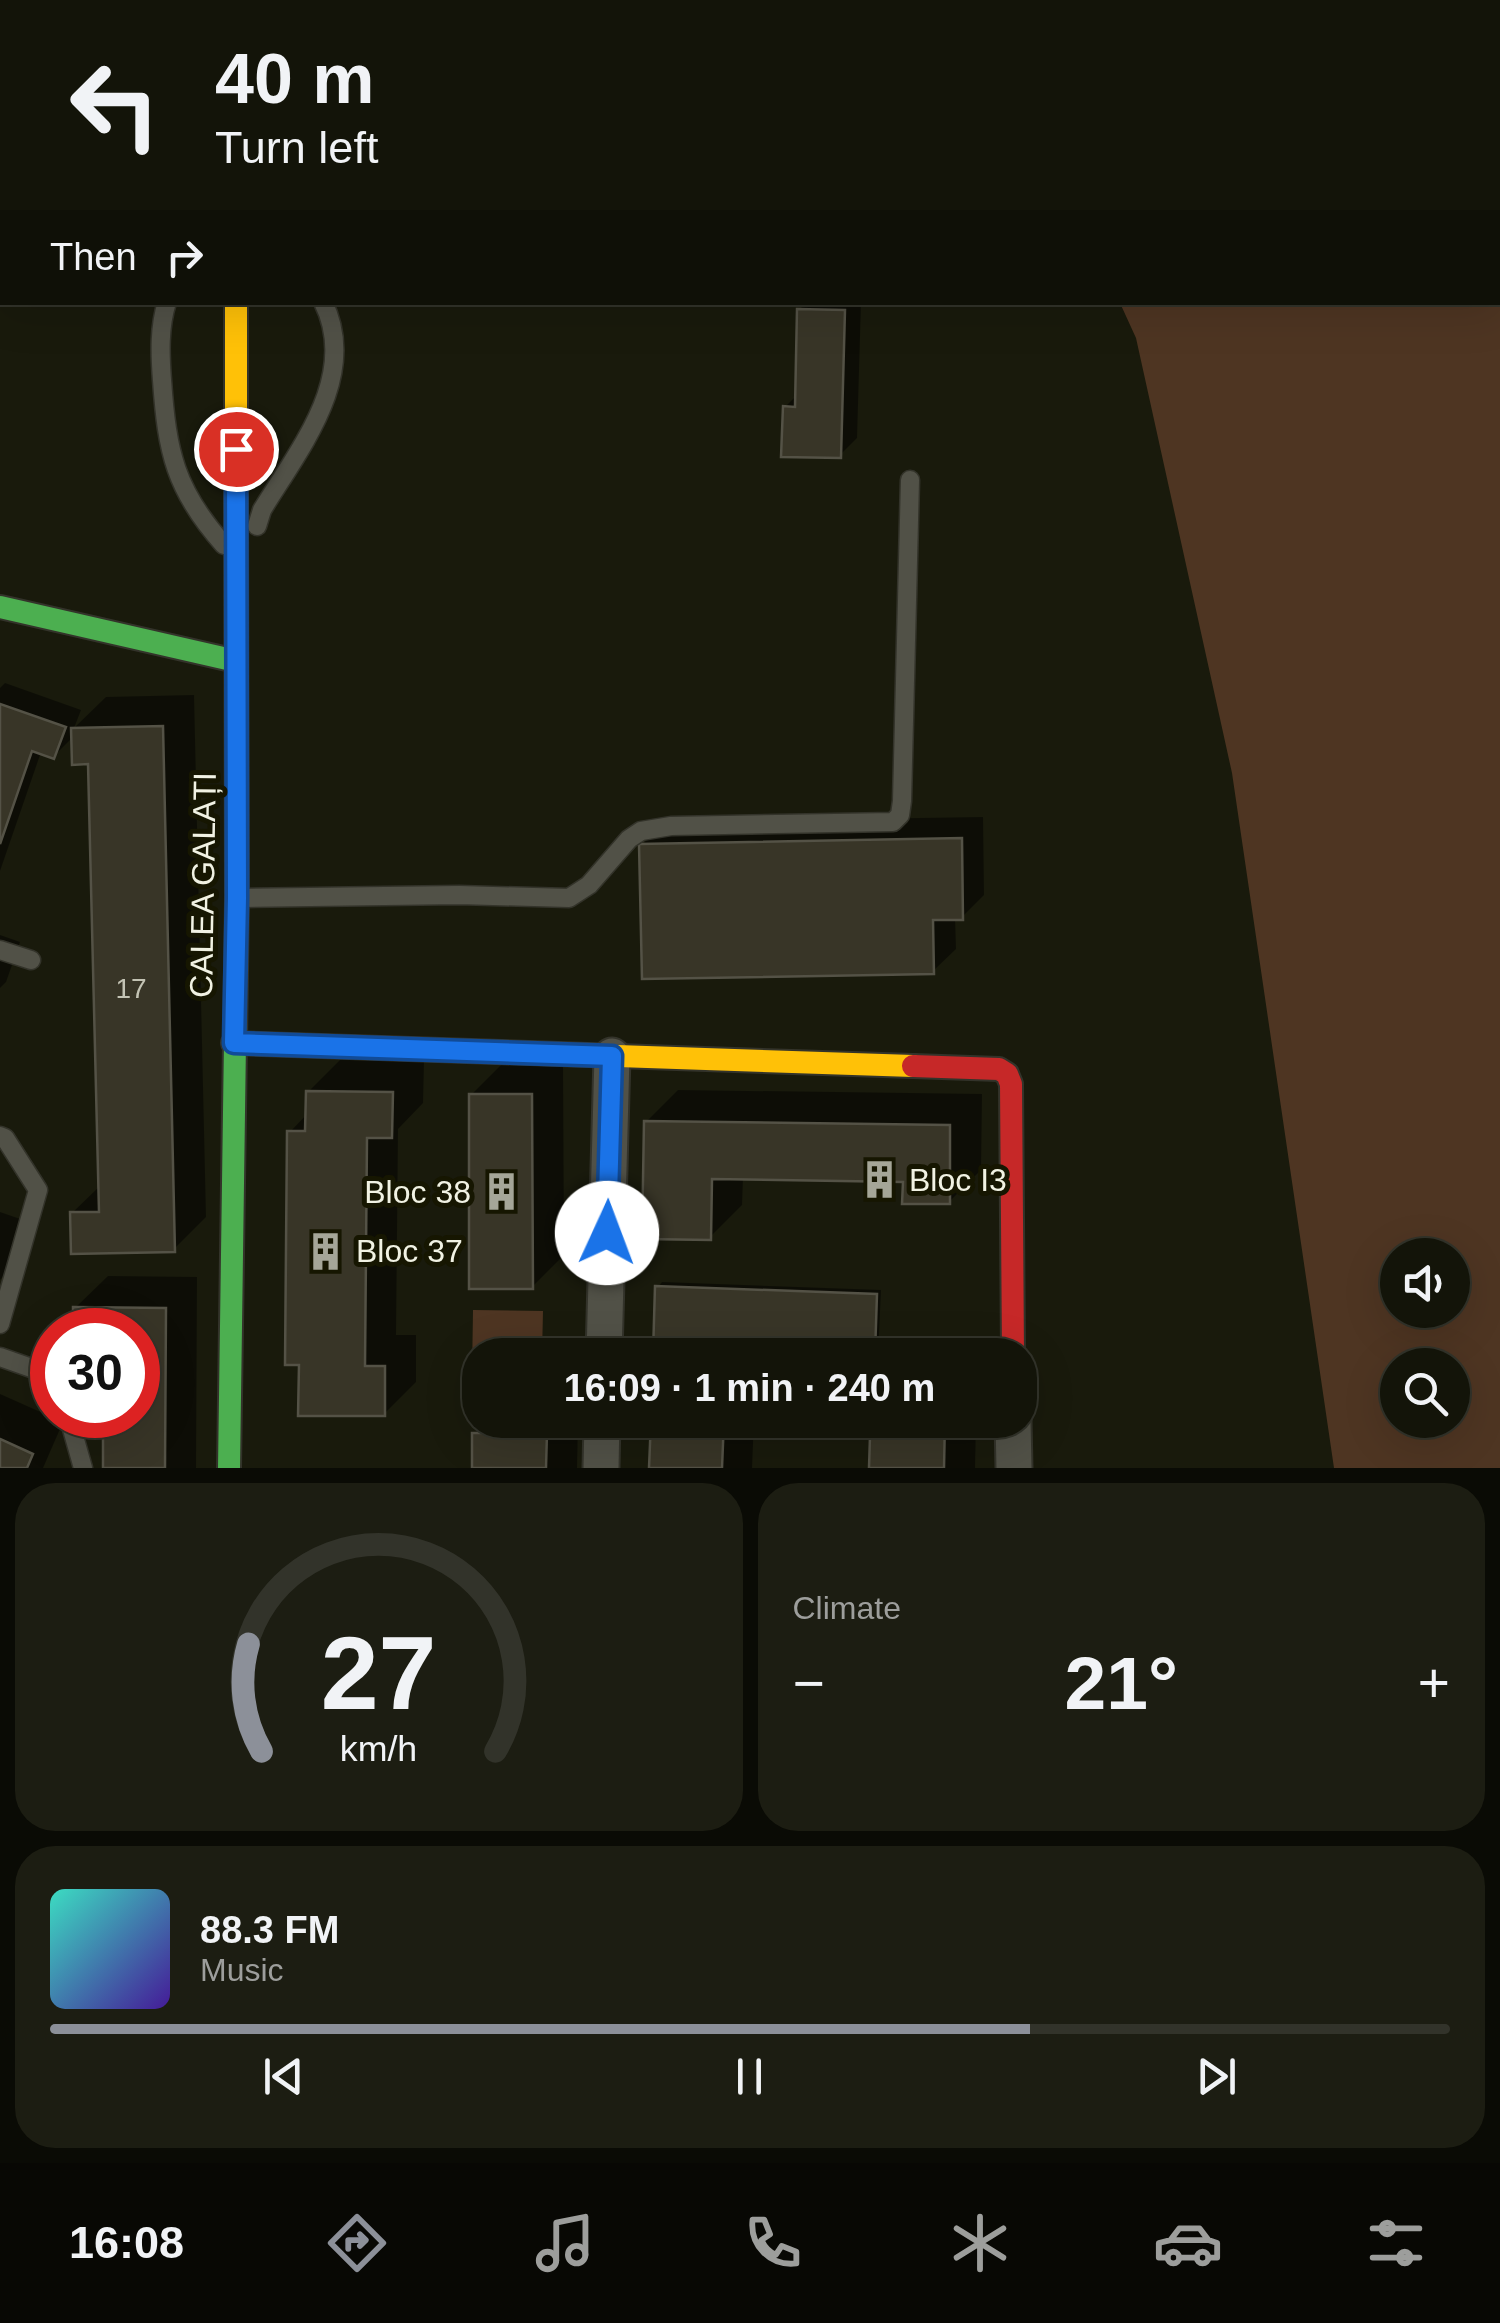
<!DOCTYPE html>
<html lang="en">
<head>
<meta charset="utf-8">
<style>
	body { margin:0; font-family:Helvetica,sans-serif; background:#1c1d12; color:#f1f3f6; height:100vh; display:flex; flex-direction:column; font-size:38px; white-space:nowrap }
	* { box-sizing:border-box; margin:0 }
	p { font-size:32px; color:#9d9e9c }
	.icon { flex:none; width:55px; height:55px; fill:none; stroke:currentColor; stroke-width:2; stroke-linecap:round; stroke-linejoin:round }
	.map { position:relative; height:1468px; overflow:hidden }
	.side { display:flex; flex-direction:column; gap:15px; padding:15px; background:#0a0b05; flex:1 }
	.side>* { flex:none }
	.hud { position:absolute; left:0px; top:0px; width:1500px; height:305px; box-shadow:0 10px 40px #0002,0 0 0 2px #32332a; background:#131409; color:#f1f3f6; overflow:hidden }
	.buttons { position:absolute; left:1380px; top:1238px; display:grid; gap:20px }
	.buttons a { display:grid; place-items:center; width:90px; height:90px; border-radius:50%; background:#131409; box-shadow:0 10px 40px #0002,0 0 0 2px #32332a; font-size:50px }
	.speed { position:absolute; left:30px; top:1308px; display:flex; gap:20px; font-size:50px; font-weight:700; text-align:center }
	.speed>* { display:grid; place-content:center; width:130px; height:130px; border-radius:50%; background:#131409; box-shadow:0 10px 40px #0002,0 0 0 2px #32332a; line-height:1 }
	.speed .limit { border:15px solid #d22; background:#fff; color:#111 }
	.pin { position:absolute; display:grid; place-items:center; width:85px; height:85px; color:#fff; margin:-42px; border:5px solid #fff; border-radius:50%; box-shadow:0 2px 10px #0007 }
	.me { position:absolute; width:110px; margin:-55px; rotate:2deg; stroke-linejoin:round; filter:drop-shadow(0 0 8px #0008) }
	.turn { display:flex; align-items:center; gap:35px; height:210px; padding:0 50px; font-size:45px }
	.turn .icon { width:130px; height:130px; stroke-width:2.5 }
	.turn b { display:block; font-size:70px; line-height:85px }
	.then { display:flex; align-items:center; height:95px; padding:0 50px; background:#0003; gap:20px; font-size:38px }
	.big { font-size:75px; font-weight:700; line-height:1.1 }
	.side .widget { flex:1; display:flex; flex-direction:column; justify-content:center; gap:15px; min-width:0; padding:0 35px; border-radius:40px; background:#1c1d12 }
	.side .dial { align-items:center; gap:0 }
	.dial svg { height:260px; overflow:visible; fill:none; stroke:#32332a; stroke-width:7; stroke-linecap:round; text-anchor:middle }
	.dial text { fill:#f1f3f6; stroke:none }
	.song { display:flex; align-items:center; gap:30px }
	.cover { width:120px; height:120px; border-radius:15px; background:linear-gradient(135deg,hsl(170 70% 55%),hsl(260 70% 35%)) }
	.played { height:10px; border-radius:5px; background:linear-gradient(90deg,#8c9099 70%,#32332a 70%) }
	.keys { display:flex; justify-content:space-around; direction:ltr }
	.heat { display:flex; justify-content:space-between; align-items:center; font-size:55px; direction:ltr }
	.side .tiles { flex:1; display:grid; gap:15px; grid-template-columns:1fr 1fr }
	.widget:last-child { grid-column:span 2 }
	.trip { position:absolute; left:462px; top:1338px; width:575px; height:100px; border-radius:40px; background:#131409; box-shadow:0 10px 40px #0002,0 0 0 2px #32332a; font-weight:700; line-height:100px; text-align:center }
	.tab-bar { display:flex; height:160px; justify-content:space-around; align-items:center; background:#080804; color:#9d9e9c }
	.tab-bar .icon { width:70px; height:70px }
	.tab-bar .current { color:#8c9099 }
	.tab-bar b { font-size:45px; color:#f1f3f6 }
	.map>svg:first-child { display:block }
	.green { fill:#4e3522; fill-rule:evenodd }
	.shadow { fill:#0007 }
	.building { fill:#383527; stroke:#545246; stroke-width:2.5 }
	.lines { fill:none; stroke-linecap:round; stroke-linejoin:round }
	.lane-casing { stroke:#33332a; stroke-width:21 }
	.street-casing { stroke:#33332a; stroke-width:39 }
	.fast-casing { stroke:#33332a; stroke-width:26 }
	.slow-casing { stroke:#33332a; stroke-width:26 }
	.jam-casing { stroke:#33332a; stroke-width:26 }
	.lane { stroke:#515147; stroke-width:18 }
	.street { stroke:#515147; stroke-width:35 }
	.fast { stroke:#4caf50; stroke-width:22 }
	.slow { stroke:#ffc107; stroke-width:22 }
	.jam { stroke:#c62828; stroke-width:22 }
	.route-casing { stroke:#114b97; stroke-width:25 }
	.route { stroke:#1a73e8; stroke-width:18 }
	.labels { text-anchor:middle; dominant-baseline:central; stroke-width:10; stroke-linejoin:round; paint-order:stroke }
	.number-label { font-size:28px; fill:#c3c3b4 }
	.street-label { font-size:32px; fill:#f1f2e3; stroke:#161601 }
	.poi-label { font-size:32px; fill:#f1f2e3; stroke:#161601; text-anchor:start }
</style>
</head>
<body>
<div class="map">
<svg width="1500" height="1468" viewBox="0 0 1500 1468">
	<rect width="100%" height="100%" fill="#191a0c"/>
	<g class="green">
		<path d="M1059,0H1500V1468H1334L1232,773L1136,338L1120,303L1498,302V2ZM1398,1255H1452V1310H1398ZM1398,1365H1452V1420H1398Z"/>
		<polygon points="473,1310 543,1311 542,1355 480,1355 480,1373 472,1373"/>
	</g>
	<g class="shadow">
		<polygon points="807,302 861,302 857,438 840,455 785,407 797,395 799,310"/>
		<polygon points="5,683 81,710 74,728 106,697 194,695 206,1217 174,1249 72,1213 101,1185 91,762 74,736 54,756 41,752 0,871 0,688"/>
		<polygon points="983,817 984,895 962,917 955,917 956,949 933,971 642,845 664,822"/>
		<polygon points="0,935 20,942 6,982 0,988"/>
		<polygon points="340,1060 424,1061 423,1103 398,1129 396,1335 416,1335 416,1382 384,1414 301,1362 290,1132 308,1113 308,1092"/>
		<polygon points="503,1063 563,1063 564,1255 532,1287 471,1095"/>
		<polygon points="678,1090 982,1094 981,1170 949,1202 905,1179 743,1177 742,1205 710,1237 646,1122"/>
		<polygon points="0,1212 23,1220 5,1274 0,1280"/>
		<polygon points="108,1276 197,1277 196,1468 105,1468 105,1415 138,1415 138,1330 75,1330 75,1308"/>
		<polygon points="662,1282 881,1290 878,1355 655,1352 658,1287"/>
		<polygon points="0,1394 63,1422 43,1468 0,1468"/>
		<polygon points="489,1420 578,1420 577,1468 475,1468 475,1434"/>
		<polygon points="653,1420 754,1420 752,1468 651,1468"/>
		<polygon points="847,1420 976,1420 975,1468 872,1468 872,1433"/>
	</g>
	<g class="building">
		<polygon points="797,309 845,310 841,458 781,457 783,406 795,407"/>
		<polygon points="0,704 66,727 54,759 32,751 0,844"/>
		<polygon points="163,726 175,1252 71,1254 70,1212 99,1212 88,764 72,765 71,728"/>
		<polygon points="962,838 963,920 933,920 934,974 642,979 639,844"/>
		<polygon points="306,1091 393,1092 392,1138 367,1138 365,1366 385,1366 385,1416 298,1416 299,1365 285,1365 287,1131 305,1131"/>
		<polygon points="469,1094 532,1094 533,1289 469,1289"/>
		<polygon points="644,1121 950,1125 950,1204 902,1204 903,1182 712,1179 711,1240 642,1239"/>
		<polygon points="655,1286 877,1294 875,1355 653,1354"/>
		<polygon points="73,1307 166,1308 165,1468 103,1468 103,1415 138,1415 138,1330 73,1330"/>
		<polygon points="651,1420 724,1420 722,1468 649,1468"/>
		<polygon points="845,1420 945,1420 944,1468 869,1468 870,1436 845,1435"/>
		<polygon points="472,1433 547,1433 546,1468 472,1468"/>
		<polygon points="0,1439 33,1454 27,1468 0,1468"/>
	</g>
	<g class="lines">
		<defs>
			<g id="lane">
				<path d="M167,302C159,327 160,354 162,380C167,452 175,490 224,545"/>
				<path d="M257,526L262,510C299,449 360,376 323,302"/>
				<polyline points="242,898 459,895 569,898 589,885 629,839 641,831 671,826 893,822 900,815 902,801 910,480"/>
				<polyline points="0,950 31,960"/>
				<polyline points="0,1136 5,1138 38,1190 0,1324"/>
				<polyline points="0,1357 37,1370 52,1392"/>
				<polyline points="68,1415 83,1468"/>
			</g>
			<g id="street">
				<polyline points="604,1355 612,1056"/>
				<polyline points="1013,1420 1014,1468"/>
				<polyline points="601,1468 602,1420"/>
			</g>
			<g id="fast">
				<polyline points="0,607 236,661"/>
				<polyline points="229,1468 237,899 236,503"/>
			</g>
			<g id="slow">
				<polyline points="236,302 236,503"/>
				<polyline points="233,1043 913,1066"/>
			</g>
			<g id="jam">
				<polyline points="237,0 237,2"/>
				<polyline points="913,1066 999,1069 1007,1074 1011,1084 1013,1355"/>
			</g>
		</defs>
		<use href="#lane" class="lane-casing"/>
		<use href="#street" class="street-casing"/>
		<use href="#fast" class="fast-casing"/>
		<use href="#slow" class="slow-casing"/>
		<use href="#jam" class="jam-casing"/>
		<use href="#lane" class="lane"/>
		<use href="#street" class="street"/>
		<use href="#fast" class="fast"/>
		<use href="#slow" class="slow"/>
		<use href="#jam" class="jam"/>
	</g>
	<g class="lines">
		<defs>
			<polyline id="route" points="236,449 237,898 234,1043 612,1056 607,1233"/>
		</defs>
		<use href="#route" class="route-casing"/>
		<use href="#route" class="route"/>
	</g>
	<defs>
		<symbol id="building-bare" viewBox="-9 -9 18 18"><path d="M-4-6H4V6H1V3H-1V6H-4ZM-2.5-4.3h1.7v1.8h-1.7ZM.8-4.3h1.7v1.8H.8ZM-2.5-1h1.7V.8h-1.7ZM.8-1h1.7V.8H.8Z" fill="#a5a698" stroke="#161601" stroke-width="2.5" paint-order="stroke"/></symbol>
	</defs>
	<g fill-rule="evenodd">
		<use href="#building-bare" x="852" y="1152" width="55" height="55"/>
		<use href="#building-bare" x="474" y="1164" width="55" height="55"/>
		<use href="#building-bare" x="298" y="1224" width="55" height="55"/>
	</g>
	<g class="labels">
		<g class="number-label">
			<text x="131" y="988">17</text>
		</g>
		<g class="street-label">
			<text transform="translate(203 885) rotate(-89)">CALEA GALAȚI</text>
		</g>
		<g class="poi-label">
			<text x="909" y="1180">Bloc I3</text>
			<text x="471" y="1192" text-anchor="end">Bloc 38</text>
			<text x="356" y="1251">Bloc 37</text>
		</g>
	</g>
</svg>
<div class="buttons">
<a><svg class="icon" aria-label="sound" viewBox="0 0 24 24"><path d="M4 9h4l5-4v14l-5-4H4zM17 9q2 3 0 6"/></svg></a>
<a><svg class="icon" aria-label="search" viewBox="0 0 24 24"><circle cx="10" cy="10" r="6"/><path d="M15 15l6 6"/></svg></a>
</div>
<div class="speed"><div class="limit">30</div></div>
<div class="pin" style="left:236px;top:449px;background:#d93025"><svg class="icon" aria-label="arrive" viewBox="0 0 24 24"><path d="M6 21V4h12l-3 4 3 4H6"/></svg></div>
<svg class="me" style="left:607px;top:1233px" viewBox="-20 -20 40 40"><circle r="19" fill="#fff"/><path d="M0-13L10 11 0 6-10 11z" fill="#1a73e8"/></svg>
<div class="trip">16:09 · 1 min · 240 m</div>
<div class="hud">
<div class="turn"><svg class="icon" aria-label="left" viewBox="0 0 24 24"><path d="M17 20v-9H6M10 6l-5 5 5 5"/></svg><div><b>40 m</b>Turn left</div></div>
<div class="then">Then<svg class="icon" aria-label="right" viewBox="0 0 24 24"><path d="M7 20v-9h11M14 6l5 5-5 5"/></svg></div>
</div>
</div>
<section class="side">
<div class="tiles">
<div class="widget dial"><svg viewBox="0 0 100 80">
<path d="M14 69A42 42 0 1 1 86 69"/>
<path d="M14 69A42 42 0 0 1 10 36" stroke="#8c9099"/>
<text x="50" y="56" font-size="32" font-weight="700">27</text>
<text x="50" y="72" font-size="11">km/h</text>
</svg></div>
<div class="widget"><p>Climate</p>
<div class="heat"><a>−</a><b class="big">21°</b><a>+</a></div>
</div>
<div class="widget">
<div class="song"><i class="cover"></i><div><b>88.3 FM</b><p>Music</p></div></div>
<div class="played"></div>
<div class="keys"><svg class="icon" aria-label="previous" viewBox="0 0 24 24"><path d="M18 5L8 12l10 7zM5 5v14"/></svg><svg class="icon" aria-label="pause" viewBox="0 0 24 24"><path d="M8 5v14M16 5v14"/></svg><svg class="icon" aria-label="next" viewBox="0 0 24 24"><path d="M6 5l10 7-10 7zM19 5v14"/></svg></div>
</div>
</div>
</section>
<nav class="tab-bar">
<b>16:08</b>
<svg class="icon current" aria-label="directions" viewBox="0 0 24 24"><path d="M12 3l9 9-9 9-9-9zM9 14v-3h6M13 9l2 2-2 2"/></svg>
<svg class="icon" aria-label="music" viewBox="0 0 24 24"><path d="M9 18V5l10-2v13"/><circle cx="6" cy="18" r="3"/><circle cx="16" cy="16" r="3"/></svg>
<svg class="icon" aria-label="phone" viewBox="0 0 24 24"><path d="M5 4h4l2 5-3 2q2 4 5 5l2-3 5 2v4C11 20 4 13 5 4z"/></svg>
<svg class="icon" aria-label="climate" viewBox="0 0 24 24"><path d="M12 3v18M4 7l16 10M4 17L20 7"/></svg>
<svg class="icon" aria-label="car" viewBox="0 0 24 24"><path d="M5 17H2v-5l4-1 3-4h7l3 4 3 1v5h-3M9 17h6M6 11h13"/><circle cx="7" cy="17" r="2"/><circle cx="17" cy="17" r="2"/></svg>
<svg class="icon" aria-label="filters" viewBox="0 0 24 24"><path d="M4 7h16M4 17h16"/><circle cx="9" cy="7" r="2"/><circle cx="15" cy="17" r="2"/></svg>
</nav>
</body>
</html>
